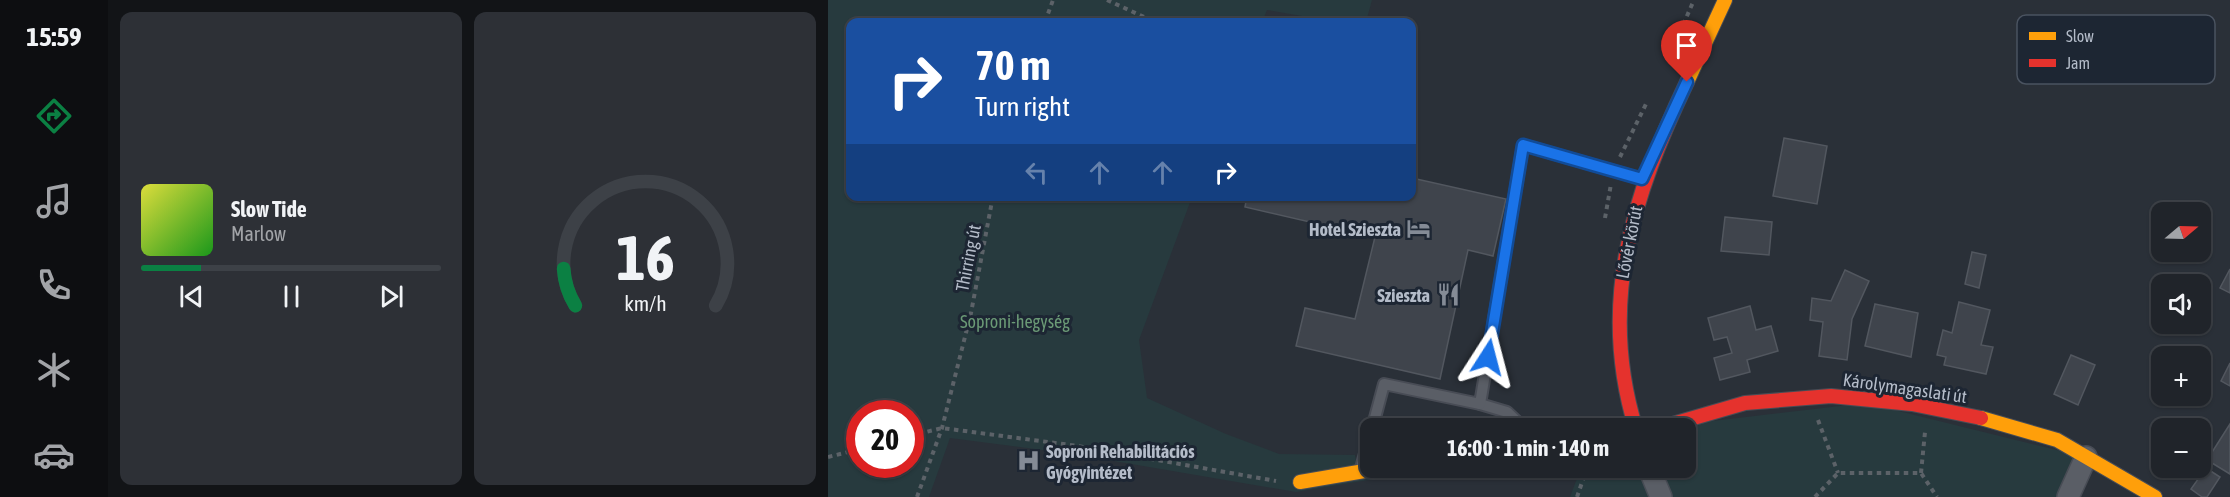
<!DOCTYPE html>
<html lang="en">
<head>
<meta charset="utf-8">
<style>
	body { margin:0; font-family:"Asap Condensed",sans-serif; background:#2d3036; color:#f1f3f6; height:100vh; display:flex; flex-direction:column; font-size:22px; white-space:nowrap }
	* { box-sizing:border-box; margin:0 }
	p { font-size:20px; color:#a2a4a8 }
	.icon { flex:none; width:33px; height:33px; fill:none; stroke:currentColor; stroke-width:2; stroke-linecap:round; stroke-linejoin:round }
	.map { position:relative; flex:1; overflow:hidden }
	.details { display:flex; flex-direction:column; gap:12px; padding:12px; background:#121417; width:720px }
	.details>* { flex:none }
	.guide { position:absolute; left:18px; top:18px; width:570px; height:183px; border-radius:12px; box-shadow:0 2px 4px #0004,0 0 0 2px #3d4147; background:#1a4fa0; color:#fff; overflow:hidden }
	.needle { width:39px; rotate:71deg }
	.tools { position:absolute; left:1323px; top:202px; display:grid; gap:12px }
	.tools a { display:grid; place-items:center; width:60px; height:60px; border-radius:12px; background:#20242a; box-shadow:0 2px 4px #0004,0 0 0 2px #3d4147; font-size:30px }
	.speed { position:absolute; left:18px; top:400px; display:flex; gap:12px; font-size:30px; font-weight:700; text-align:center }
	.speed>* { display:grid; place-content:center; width:78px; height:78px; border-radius:50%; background:#20242a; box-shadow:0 2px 4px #0004,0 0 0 2px #3d4147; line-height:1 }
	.speed .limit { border:9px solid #d22; background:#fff; color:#111 }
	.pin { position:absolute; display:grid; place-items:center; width:51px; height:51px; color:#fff; margin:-62px -26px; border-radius:50% 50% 50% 0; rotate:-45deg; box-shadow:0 0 6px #0007 }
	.pin .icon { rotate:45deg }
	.me { position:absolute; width:66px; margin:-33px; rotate:9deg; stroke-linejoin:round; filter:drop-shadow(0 0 4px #0008) }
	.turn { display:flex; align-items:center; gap:21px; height:126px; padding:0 30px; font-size:27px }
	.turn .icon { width:78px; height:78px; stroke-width:2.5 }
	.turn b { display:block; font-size:42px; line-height:51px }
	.lanes { display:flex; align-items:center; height:57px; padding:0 30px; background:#0003; justify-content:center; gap:30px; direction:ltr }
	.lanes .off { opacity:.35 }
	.details .widget { flex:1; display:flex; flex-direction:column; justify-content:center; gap:9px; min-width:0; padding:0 21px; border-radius:12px; background:#2d3036 }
	.details .dial { align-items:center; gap:0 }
	.dial svg { height:156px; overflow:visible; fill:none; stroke:#3d4147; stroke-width:7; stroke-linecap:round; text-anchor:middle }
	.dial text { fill:#f1f3f6; stroke:none }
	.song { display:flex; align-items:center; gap:18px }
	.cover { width:72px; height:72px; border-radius:9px; background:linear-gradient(135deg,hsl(60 70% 55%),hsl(120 70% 35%)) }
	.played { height:6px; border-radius:3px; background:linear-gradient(90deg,#0b8043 20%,#3d4147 20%) }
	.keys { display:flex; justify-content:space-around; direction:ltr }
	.details .tiles { flex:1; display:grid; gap:12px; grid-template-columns:repeat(2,1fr) }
	.trip { position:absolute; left:532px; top:418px; width:336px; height:60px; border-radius:12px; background:#20242a; box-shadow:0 2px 4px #0004,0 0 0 2px #3d4147; font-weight:700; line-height:60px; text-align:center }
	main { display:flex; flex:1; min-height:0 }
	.dock { display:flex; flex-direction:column; width:108px; justify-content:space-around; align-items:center; background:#0d0e11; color:#a2a4a8 }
	.dock .icon { width:42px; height:42px }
	.dock .active { color:#0b8043 }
	.dock b { font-size:27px; color:#f1f3f6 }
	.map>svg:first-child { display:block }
	.green { fill:#273a3e; fill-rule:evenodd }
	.building { fill:#3f444c; stroke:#52575f; stroke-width:1.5 }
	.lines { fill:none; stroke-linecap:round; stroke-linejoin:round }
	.lane-casing { stroke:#484c55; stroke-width:14 }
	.street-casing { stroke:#484c55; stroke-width:24 }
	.slow-casing { stroke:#484c55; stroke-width:16 }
	.jam-casing { stroke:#484c55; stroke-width:16 }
	.path { stroke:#5c6268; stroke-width:4; stroke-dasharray:4.5 4.5; stroke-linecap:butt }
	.lane { stroke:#5a5e66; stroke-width:10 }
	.street { stroke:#5a5e66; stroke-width:21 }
	.slow { stroke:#ff9f0a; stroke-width:14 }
	.jam { stroke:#e5322d; stroke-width:14 }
	.route-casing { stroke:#114b97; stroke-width:15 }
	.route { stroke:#1a73e8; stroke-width:10 }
	.labels { text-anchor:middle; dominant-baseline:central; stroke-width:6; stroke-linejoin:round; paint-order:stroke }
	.poi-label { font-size:18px; font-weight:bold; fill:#b4bcc9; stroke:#1d2633; text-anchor:end }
	.street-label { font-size:18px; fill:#b4bcc9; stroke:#1d2633 }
	.park-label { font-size:18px; fill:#6b9a76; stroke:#1d2633 }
	.key { fill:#1d2633; stroke:#4a5360; stroke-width:1.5 }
	.key-label { font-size:16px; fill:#b4bcc9 }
</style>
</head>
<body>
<main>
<nav class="dock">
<b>15:59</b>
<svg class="icon active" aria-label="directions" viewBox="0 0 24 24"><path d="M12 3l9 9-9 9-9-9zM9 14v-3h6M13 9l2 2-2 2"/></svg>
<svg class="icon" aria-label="music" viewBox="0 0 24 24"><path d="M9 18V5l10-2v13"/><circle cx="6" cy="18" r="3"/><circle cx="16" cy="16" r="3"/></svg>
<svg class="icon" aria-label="phone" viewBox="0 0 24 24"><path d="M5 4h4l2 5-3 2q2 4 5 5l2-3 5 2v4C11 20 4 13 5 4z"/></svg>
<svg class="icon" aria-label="climate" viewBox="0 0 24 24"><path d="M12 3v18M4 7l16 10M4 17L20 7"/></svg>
<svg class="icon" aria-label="car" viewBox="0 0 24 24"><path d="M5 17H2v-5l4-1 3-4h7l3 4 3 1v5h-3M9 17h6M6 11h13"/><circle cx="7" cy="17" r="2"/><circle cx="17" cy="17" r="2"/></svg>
</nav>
<section class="details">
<div class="tiles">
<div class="widget">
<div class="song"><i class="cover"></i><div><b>Slow Tide</b><p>Marlow</p></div></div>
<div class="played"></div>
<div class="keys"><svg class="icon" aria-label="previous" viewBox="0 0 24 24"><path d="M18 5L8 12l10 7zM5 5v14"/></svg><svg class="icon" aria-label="pause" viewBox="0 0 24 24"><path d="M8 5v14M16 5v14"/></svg><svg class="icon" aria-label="next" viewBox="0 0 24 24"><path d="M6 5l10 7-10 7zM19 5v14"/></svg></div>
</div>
<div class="widget dial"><svg viewBox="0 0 100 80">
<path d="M14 69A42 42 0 1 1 86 69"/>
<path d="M14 69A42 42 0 0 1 8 50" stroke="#0b8043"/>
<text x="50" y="56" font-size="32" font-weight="700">16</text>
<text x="50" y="72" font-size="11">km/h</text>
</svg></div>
</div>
</section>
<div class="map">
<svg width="1402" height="497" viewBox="0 0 1402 497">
	<rect width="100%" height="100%" fill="#2a3038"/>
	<g class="green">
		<path d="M0,0H544L538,22H509L439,10L434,22H22V196L364,197L311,340L319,398L398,434L451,454L527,455L531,477L586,468H612L468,492L245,454L122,438L101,497H0ZM32,414H82V465H32Z"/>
		<polygon points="1038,403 1249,455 1230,497 742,497 753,468 858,468 859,424"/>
	</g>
	<g class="building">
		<polygon points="956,138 999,146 989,204 945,196"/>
		<polygon points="584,178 678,199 665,256 640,250 612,379 468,346 477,308 527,319 547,237 417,207 419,196 584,196"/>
		<polygon points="897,217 944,222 941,255 893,251"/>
		<polygon points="1144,252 1158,255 1151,288 1137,284"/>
		<polygon points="1402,269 1402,293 1392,288"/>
		<polygon points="1017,270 1041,281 1024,319 1019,360 991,356 995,322 982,320 984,298 1003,301"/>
		<polygon points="1131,302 1162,310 1153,345 1165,347 1158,374 1116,365 1118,357 1109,355 1115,330 1124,333"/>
		<polygon points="1047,304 1090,313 1083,357 1037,346"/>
		<polygon points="922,306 928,330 943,326 950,351 919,360 922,372 892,380 886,358 904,353 899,337 886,340 880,318"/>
		<polygon points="1243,355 1267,365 1250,405 1226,394"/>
		<polygon points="1402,363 1402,386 1393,381"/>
		<polygon points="1402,424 1402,474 1379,460"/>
		<polygon points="1378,468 1392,477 1379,497 1374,497 1363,489"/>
	</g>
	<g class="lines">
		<defs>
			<g id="lane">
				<polyline points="652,404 679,412 697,429"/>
				<polyline points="544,429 556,384 652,404 695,145 814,179"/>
				<polyline points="533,468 543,431"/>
			</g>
			<g id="street">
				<polyline points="821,468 833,497"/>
				<polyline points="1240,497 1258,457"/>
			</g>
			<g id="slow">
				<polyline points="859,82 897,0"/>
				<polyline points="1153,418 1229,440 1327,497"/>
				<polyline points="472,482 554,468"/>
			</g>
			<g id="jam">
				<polyline points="764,429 786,425 831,428 917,403 1003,396 1084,404 1153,418"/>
				<path d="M808,429C769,303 805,196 859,82"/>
			</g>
		</defs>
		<use href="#lane" class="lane-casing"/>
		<use href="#street" class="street-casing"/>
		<use href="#slow" class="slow-casing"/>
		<use href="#jam" class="jam-casing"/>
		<g class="path">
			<polyline points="279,0 327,22"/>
			<polyline points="217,22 225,0"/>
			<polyline points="848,41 866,0"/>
			<polyline points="792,157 818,104"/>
			<polyline points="777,218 783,184"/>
			<polyline points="990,420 1010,473"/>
			<polyline points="82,436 114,428 250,446 448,481"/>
			<polyline points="0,457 32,449"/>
			<polyline points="1093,473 1097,432"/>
			<polyline points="89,497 114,428 143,313 165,196"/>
			<polyline points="749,497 759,468"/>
			<polyline points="987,497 1010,473 1093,473 1109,497"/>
		</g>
		<use href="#lane" class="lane"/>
		<use href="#street" class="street"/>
		<use href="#slow" class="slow"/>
		<use href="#jam" class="jam"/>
	</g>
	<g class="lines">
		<defs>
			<polyline id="route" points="660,357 695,145 814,179 859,82"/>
		</defs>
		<use href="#route" class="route-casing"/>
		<use href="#route" class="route"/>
	</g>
	<defs>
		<symbol id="hotel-bare" viewBox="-9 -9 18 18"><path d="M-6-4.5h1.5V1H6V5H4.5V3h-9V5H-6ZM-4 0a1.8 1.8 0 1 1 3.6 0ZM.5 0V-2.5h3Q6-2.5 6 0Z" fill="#848b96" stroke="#1d2633" stroke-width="2.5" paint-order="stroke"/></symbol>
		<symbol id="restaurant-bare" viewBox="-9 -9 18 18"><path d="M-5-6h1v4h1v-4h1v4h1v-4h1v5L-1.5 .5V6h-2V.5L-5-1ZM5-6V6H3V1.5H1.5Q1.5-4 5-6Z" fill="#848b96" stroke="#1d2633" stroke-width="2.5" paint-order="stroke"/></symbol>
		<symbol id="hospital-bare" viewBox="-9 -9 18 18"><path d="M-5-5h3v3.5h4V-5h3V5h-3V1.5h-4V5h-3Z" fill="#848b96" stroke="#1d2633" stroke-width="2.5" paint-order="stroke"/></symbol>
	</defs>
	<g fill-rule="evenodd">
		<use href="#hotel-bare" x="574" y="212" width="33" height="33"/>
		<use href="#restaurant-bare" x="604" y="278" width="33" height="33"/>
		<use href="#hospital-bare" x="184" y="444" width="33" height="33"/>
	</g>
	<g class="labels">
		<g class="poi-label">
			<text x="573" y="229">Hotel Szieszta</text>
			<text x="602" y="295">Szieszta</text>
			<text x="218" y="451" text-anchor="start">Soproni Rehabilitációs<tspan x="218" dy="21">Gyógyintézet</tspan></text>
		</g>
		<g class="street-label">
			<text transform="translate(801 242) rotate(-79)">Lővér körút</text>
			<text transform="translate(140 258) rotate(-79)">Thirring út</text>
			<text transform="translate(1077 388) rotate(8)">Károlymagaslati út</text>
		</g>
		<g class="park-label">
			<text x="187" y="321">Soproni-hegység</text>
		</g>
	</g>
	<rect x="1189" y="15" width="198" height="69" rx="9" class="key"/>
	<rect x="1201" y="32" width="27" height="8" fill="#ff9f0a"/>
	<rect x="1201" y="59" width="27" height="8" fill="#e5322d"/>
	<g class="key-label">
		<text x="1238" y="42">Slow</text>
		<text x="1238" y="69">Jam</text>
	</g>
</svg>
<div class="tools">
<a><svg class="needle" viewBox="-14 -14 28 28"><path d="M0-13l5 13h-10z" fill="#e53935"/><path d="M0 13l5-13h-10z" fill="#a2a4a8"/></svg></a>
<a><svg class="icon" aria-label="sound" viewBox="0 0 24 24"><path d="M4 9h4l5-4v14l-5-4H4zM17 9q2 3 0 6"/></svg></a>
<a>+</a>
<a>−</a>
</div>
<div class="speed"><div class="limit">20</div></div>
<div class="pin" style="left:859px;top:82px;background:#d93025"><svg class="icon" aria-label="arrive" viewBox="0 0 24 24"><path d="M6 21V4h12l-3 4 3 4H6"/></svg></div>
<svg class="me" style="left:660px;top:357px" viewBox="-20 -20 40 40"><path d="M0-17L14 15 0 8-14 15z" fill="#1a73e8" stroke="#fff" stroke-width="4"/></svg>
<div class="trip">16:00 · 1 min · 140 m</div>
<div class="guide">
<div class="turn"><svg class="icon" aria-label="right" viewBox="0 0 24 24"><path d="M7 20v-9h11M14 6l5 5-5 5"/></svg><div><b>70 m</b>Turn right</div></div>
<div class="lanes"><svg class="icon off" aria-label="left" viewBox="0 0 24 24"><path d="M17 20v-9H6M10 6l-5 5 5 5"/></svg><svg class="icon off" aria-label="ahead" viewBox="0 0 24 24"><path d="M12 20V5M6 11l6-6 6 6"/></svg><svg class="icon off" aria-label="ahead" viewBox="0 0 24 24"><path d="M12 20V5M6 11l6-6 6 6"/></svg><svg class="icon" aria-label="right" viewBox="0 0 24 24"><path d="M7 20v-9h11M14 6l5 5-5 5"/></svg></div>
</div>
</div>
</main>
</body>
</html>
